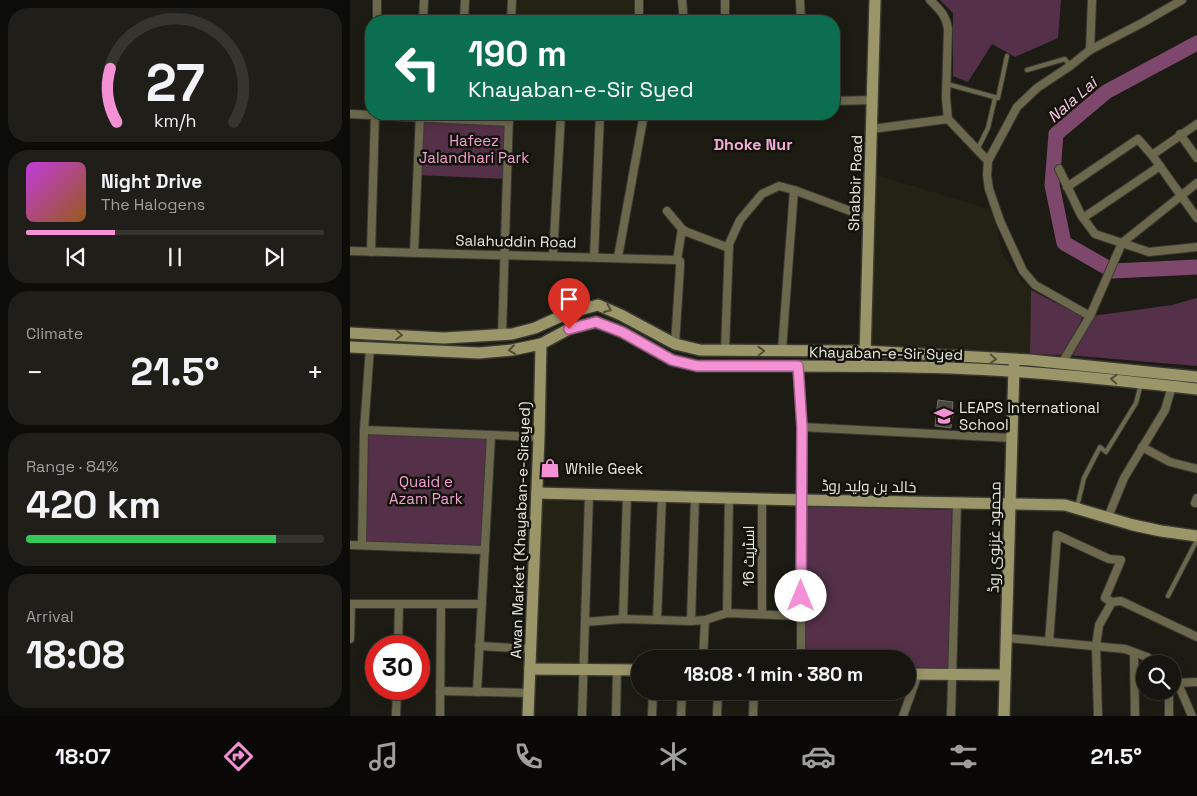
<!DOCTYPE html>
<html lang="en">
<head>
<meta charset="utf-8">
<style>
	body { margin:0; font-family:"Space Grotesk",Cairo,sans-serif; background:#1f1e18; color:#f1f3f6; height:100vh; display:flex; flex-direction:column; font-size:19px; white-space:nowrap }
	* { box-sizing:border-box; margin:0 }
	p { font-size:16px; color:#9e9f9e }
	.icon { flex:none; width:28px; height:28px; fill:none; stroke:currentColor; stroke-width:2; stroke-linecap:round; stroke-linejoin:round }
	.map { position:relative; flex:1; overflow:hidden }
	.side { display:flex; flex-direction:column; gap:8px; padding:8px; background:#0c0c08; width:350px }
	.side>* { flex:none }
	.guide { position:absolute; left:15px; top:15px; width:475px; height:105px; border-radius:20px; box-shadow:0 2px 12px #0003,0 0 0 1px #35342f; background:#0b6e4f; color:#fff; overflow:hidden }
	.tools { position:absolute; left:786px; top:655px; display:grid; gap:10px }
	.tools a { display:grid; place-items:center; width:45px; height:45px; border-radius:50%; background:#16150f; box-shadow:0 2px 12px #0003,0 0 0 1px #35342f; font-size:25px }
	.speed { position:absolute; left:15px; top:635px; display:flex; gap:10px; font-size:25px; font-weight:700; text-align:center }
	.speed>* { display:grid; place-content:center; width:65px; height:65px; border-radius:50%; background:#16150f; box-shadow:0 2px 12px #0003,0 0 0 1px #35342f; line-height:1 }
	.speed .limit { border:8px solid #d22; background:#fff; color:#111 }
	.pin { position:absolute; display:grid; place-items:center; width:42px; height:42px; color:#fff; margin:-51px -21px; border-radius:50% 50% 50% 0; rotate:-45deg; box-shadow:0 0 5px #0007 }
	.pin .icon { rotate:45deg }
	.me { position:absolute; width:55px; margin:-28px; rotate:0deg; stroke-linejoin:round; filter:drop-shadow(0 0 4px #0008) }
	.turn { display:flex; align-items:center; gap:18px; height:105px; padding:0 20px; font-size:22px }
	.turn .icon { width:65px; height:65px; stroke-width:2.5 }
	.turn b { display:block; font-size:35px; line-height:42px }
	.big { font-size:38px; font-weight:600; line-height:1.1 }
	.side .tile { flex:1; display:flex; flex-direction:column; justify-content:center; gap:8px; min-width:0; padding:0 18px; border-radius:20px; background:#1f1e18 }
	.side .dial { align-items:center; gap:0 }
	.dial svg { height:130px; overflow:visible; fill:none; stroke:#35342f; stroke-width:7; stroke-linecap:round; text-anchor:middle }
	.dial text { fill:#f1f3f6; stroke:none }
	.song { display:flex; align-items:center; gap:15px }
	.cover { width:60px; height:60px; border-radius:8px; background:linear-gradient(135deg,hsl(290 70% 55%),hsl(30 70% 35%)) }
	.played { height:5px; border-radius:2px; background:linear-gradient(90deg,#f491d4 30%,#35342f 30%) }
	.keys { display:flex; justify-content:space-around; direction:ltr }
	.heat { display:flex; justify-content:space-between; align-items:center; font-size:28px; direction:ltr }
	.charge { height:8px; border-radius:4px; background:linear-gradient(90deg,#34c759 84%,#35342f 0) }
	.trip { position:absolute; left:281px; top:650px; width:285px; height:50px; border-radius:25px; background:#16150f; box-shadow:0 2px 12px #0003,0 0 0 1px #35342f; font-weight:600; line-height:50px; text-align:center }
	.tabs { display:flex; height:80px; justify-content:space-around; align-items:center; background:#090806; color:#9e9f9e }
	.tabs .icon { width:35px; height:35px }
	.tabs .selected { color:#f491d4 }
	.tabs b { font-size:22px; color:#f1f3f6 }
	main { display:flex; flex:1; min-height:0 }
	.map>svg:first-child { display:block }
	.built { fill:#242214 }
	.green { fill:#543148 }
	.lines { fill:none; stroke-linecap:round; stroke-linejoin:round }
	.river { stroke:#7e486d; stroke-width:15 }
	.building { fill:#4a4940; stroke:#6f6e64 }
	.lane-casing { stroke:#3a3931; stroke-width:6 }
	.street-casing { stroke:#3a3931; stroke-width:10 }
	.secondary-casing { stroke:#3a3931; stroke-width:14 }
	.lane { stroke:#6c684e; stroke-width:4 }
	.street { stroke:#6c684e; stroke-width:8 }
	.secondary { stroke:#9b956a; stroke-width:11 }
	.oneway { stroke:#514e36 }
	.route-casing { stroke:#9f5e8a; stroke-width:12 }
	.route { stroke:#f491d4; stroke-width:9 }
	.labels { text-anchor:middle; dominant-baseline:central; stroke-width:5; stroke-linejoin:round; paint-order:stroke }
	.park-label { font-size:15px; fill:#f1a0d6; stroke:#14130b }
	.street-label { font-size:15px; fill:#eaeae4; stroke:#14130b }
	.poi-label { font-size:15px; fill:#eaeae4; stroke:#14130b; text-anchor:start }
	.water-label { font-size:16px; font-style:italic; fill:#fac7e7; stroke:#14130b }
	.neighbourhood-label { font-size:16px; font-weight:bold; fill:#f1abd9; stroke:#14130b }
</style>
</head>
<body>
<main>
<section class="side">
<div class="tile dial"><svg viewBox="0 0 100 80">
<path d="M14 69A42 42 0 1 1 86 69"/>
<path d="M14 69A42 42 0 0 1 10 36" stroke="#f491d4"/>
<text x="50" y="56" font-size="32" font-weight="700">27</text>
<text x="50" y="72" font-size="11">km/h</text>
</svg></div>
<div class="tile">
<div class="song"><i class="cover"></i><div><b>Night Drive</b><p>The Halogens</p></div></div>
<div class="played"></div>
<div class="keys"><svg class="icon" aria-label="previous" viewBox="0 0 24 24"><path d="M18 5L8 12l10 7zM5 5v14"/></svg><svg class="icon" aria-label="pause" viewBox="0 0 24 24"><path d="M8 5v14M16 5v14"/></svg><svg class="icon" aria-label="next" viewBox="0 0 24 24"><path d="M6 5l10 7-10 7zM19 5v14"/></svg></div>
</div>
<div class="tile"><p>Climate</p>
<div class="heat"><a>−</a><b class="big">21.5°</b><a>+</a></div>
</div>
<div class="tile"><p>Range · 84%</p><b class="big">420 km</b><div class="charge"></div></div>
<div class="tile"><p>Arrival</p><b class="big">18:08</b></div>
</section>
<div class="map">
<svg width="847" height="716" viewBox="0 0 847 716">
	<rect width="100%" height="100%" fill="#1d1c14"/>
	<g class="built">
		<polygon points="162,0 289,0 289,21 161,21"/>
		<polygon points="520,173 642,210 653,255 668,276 681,290 680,360 515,351"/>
		<polygon points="191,499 234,503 230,664 184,662"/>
	</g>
	<g class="green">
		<polygon points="590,0 711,0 708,38 665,57 642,44 618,82 603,76 603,13"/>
		<polygon points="70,117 159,122 157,179 67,175"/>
		<polygon points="681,290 733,317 712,355 680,354"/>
		<polygon points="847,298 847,366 718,355 742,316 822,305"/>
		<polygon points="14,430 141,435 135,550 12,545"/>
		<polygon points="456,506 602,510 598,670 558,669 558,659 456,659"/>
	</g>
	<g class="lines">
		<polyline class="river" points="847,43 756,92 706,134 702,185 714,243 763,271 847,267"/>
	</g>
	<polygon class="building" points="588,400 603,402 601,428 585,426"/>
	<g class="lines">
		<defs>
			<g id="lane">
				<polyline points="677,70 715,59 720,66"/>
				<polyline points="597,84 648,98 657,56"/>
				<polyline points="627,150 638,128 645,98"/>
				<polyline points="727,507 734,478 750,447 756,452 786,403 791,384"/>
				<polyline points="818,596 847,540"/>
			</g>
			<g id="street">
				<polyline points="289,0 289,21"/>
				<polyline points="332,0 334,21"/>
				<polyline points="450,0 451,21"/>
				<path d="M580,0C589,9 596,15 598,29L596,98L598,119L638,161"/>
				<polyline points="27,21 27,0"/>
				<polyline points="73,21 74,0"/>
				<polyline points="114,21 115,0"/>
				<polyline points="161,21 162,0"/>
				<polyline points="375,21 375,0"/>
				<polyline points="740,50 742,0"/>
				<polyline points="484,101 522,100"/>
				<polyline points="0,114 159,122"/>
				<polyline points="522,129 598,119"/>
				<polyline points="830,134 847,158"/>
				<polyline points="802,155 847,124"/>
				<polyline points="709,169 731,215 745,234 799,252 847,247"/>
				<polyline points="717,187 788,139 802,155 847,218"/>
				<polyline points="317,211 332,229 337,232 379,248"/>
				<polyline points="733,218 810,166"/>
				<polyline points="0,251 327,260 330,261 330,267 325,344"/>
				<polyline points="21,252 25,114"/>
				<polyline points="64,253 70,114"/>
				<polyline points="203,256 211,114"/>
				<polyline points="244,257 250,114"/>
				<polyline points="268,257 294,114"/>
				<polyline points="327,260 332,229"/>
				<polyline points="740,316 685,285 673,271 650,221 639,189 637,175 638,161 667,107 687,88 720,66 740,50 792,23 832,0"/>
				<polyline points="152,335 159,114"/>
				<polyline points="432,350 444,190"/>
				<polyline points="375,351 379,244 390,220 412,194 429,186 444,190 503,212 519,220"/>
				<polyline points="712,363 740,316 772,243 847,183"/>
				<polyline points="448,366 452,427 451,659"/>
				<polyline points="452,427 661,438"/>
				<polyline points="14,430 189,437"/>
				<polyline points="792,447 820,462 847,469"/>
				<polyline points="845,503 847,498"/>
				<polyline points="758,517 774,478 815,410 822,386"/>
				<polyline points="0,545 135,550"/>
				<polyline points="12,545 14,430 20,348"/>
				<polyline points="0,604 132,604"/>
				<polyline points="377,613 379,498"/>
				<polyline points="412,613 412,499"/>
				<polyline points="273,619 277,495"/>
				<polyline points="307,620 312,496"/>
				<polyline points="341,621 345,497"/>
				<polyline points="235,622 273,619 341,621 355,620 377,613 451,616"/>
				<polyline points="657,638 775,649 797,657 806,664"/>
				<polyline points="0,639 1,604"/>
				<polyline points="699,642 707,535 759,559 771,560 755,598 762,602"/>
				<polyline points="48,646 49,604"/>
				<polyline points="129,646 180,649"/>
				<polyline points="784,653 785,716"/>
				<polyline points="353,659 355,620"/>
				<polyline points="822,678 829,686 842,716"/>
				<polyline points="826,683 847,682"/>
				<polyline points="90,691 179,693"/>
				<polyline points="127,692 141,435"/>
				<polyline points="46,716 47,689"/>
				<polyline points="90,716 91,604"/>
				<polyline points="232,716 239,494"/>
				<polyline points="266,716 267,670"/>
				<polyline points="302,716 303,691"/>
				<polyline points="331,716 332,691"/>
				<polyline points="367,716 368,691"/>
				<polyline points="403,716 404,691"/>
				<polyline points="553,716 568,674"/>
				<polyline points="601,716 607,503"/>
				<polyline points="748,716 746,646 749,625 762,602 771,601 847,637"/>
				<polyline points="819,716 819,691"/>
			</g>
			<g id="secondary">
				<polyline points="0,333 94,338 162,334 185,328 218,313 248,305 271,315 325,344 350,350 515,351 680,360 847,377"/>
				<path d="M0,347L129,353L162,350L191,344L219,329L246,322L272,332L322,360L347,366C432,366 517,365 601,368C683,371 765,380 847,389"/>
				<polyline points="515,357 525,0"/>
				<polyline points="187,493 451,500 715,505 783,525 811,531 847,536"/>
				<polyline points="180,669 290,670"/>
				<polyline points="558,674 655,675"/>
				<polyline points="178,716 189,437 191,344"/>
				<polyline points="654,716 664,366"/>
			</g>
		</defs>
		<use href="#lane" class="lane-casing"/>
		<use href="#street" class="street-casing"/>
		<use href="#secondary" class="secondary-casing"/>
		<use href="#lane" class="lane"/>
		<use href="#street" class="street"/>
		<use href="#secondary" class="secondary"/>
	</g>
	<defs><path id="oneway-chevron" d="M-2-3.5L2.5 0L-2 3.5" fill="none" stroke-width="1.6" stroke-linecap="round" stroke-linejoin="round" transform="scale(1.25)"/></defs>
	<g class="oneway">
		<use href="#oneway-chevron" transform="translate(258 309) rotate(23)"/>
		<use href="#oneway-chevron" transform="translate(49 335) rotate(3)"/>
		<use href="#oneway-chevron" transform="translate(162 350) rotate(172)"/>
		<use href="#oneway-chevron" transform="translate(411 351) rotate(-1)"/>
		<use href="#oneway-chevron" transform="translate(643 359) rotate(3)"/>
		<use href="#oneway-chevron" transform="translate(764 379) rotate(-176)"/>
	</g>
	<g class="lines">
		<defs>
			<polyline id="route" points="219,329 246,322 272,332 322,360 347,366 448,366 452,427 451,596"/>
		</defs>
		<use href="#route" class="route-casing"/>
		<use href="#route" class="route"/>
	</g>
	<defs>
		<symbol id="school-bare" viewBox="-9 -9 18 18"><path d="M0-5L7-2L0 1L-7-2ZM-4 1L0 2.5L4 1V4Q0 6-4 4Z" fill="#f491d4" stroke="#14130b" stroke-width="2.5" paint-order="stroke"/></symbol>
		<symbol id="shop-bare" viewBox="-9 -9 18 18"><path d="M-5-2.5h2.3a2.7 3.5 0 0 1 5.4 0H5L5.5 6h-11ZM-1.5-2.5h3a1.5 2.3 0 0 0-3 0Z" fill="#f491d4" stroke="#14130b" stroke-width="2.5" paint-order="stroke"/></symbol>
	</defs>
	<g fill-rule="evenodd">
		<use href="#school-bare" x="580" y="402" width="28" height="28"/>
		<use href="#shop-bare" x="186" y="454" width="28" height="28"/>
	</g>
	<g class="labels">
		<g class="park-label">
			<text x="124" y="140">Hafeez<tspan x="124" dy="17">Jalandhari Park</tspan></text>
			<text x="76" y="481">Quaid e<tspan x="76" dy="17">Azam Park</tspan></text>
		</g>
		<g class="street-label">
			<text transform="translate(505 183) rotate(-88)">Shabbir Road</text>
			<text transform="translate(166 241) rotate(1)">Salahuddin Road</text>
			<text transform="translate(536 353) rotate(1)">Khayaban-e-Sir Syed</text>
			<text transform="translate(519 486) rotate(1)">خالد بن ولید روڈ</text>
			<text transform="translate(170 530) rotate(-88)">Awan Market (Khayaban-e-Sirsyed)</text>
			<text transform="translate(644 537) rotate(-89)">محمود غزنوی روڈ</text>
			<text transform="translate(398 556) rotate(-90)">اسٹریٹ 16</text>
		</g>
		<g class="poi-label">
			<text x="609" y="407">LEAPS International<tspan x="609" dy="17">School</tspan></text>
			<text x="215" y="468">While Geek</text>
		</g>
		<g class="water-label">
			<text transform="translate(722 100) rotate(-41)">Nala Lai</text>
		</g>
		<g class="neighbourhood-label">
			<text x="403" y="144">Dhoke Nur</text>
		</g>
	</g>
</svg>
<div class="tools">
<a><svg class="icon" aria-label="search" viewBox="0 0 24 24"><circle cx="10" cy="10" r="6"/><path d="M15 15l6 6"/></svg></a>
</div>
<div class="speed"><div class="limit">30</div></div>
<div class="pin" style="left:219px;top:329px;background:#d93025"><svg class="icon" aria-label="arrive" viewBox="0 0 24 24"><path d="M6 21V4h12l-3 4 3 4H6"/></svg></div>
<svg class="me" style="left:451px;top:596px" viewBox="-20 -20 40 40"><circle r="19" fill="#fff"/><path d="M0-13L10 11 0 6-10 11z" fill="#f491d4"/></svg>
<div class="trip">18:08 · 1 min · 380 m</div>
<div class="guide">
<div class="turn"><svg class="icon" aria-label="left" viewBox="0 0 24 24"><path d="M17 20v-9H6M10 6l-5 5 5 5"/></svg><div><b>190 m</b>Khayaban-e-Sir Syed</div></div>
</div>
</div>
</main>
<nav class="tabs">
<b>18:07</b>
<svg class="icon selected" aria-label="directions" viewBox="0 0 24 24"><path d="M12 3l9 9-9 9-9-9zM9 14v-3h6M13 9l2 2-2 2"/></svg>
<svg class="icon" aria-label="music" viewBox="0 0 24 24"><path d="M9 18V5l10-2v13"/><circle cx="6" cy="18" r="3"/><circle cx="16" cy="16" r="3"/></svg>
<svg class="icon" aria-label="phone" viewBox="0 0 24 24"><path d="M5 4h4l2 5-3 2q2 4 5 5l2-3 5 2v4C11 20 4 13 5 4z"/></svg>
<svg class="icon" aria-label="climate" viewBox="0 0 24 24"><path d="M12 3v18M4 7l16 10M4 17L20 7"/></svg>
<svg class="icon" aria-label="car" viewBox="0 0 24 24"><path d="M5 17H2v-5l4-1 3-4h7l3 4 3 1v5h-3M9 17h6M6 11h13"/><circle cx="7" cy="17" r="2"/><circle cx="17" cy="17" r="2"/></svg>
<svg class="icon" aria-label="filters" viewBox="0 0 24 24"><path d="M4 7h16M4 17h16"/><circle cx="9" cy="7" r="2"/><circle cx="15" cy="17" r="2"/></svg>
<b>21.5°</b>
</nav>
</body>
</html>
